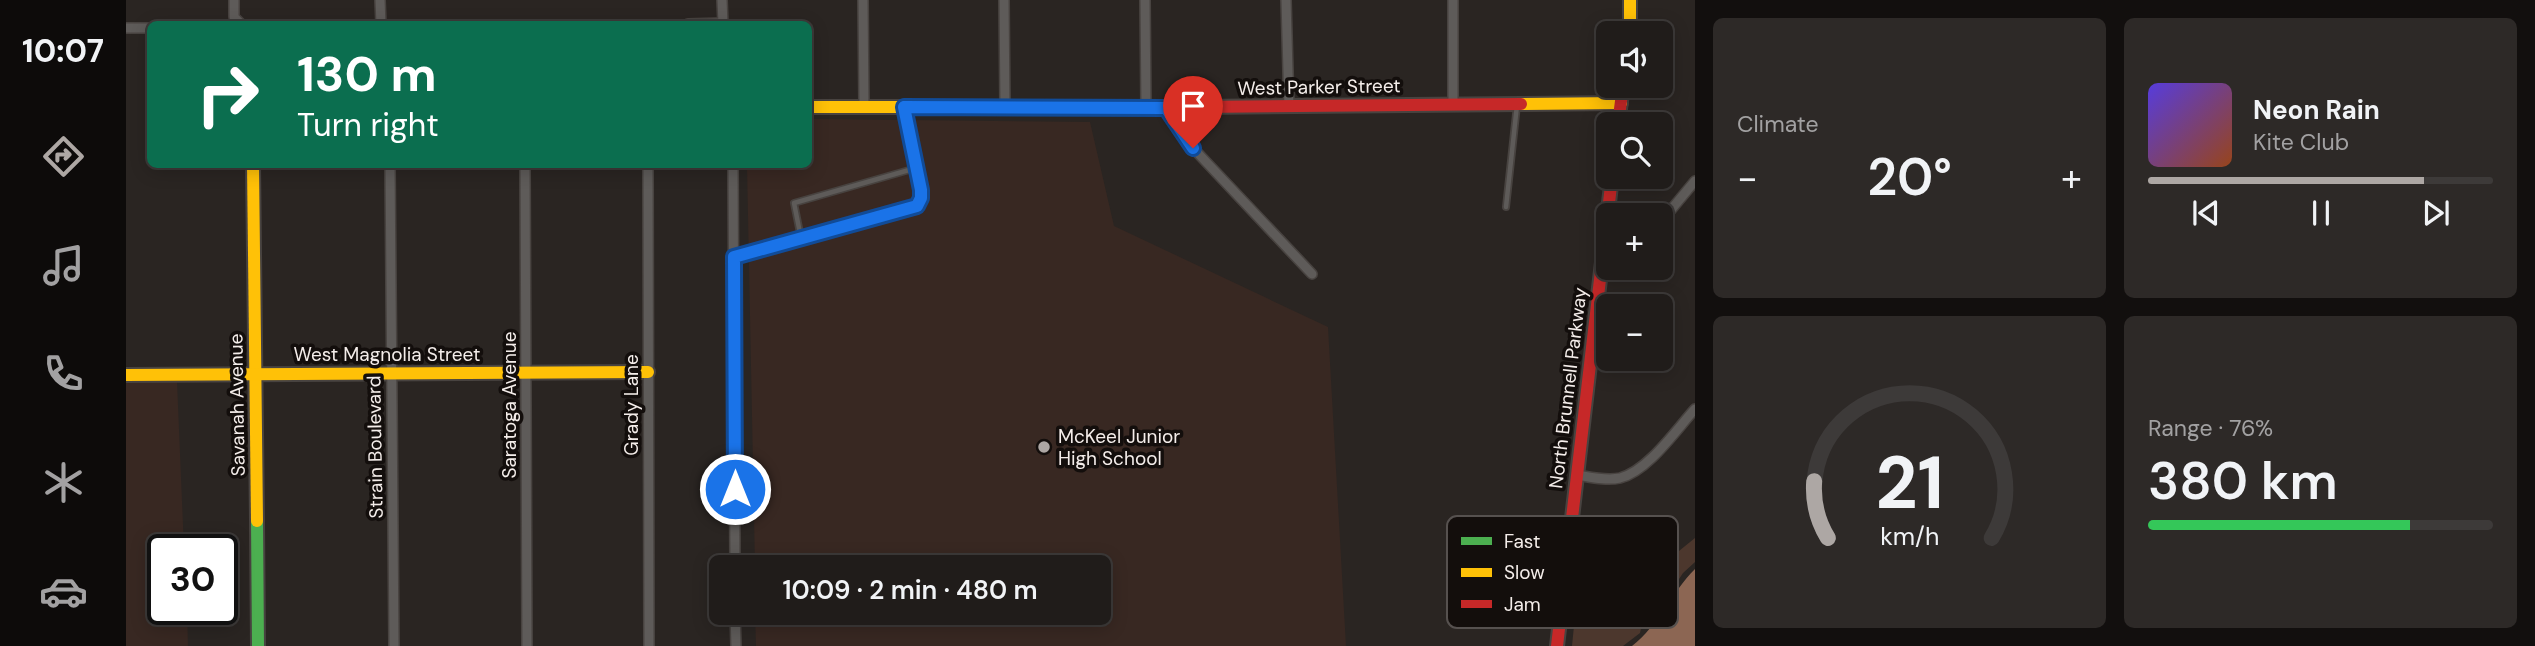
<!DOCTYPE html>
<html lang="en">
<head>
<meta charset="utf-8">
<style>
	body { margin:0; font-family:"DM Sans",sans-serif; background:#2d2927; color:#f1f3f6; height:100vh; display:flex; flex-direction:column; font-size:26px; white-space:nowrap }
	* { box-sizing:border-box; margin:0 }
	p { font-size:23px; color:#a2a1a2 }
	.icon { flex:none; width:38px; height:38px; fill:none; stroke:currentColor; stroke-width:2; stroke-linecap:round; stroke-linejoin:round }
	.map { position:relative; flex:1; overflow:hidden }
	.side { display:flex; flex-direction:column; gap:18px; padding:18px; background:#120f0e; width:840px }
	.side>* { flex:none }
	.guide { position:absolute; left:21px; top:21px; width:665px; height:147px; border-radius:10px; box-shadow:0 4px 18px #0003,0 0 0 2px #3d3a39; background:#0b6e4f; color:#fff; overflow:hidden }
	.buttons { position:absolute; left:1470px; top:21px; display:grid; gap:14px }
	.buttons a { display:grid; place-items:center; width:77px; height:77px; border-radius:10px; background:#201c1a; box-shadow:0 4px 18px #0003,0 0 0 2px #3d3a39; font-size:35px }
	.speed { position:absolute; left:21px; top:534px; display:flex; gap:14px; font-size:35px; font-weight:700; text-align:center }
	.speed>* { display:grid; place-content:center; width:91px; height:91px; border-radius:50%; background:#201c1a; box-shadow:0 4px 18px #0003,0 0 0 2px #3d3a39; line-height:1 }
	.speed .limit { border:4px solid #111; border-radius:10px; background:#fff; color:#111 }
	.pin { position:absolute; display:grid; place-items:center; width:60px; height:60px; color:#fff; margin:-72px -30px; border-radius:50% 50% 50% 0; rotate:-45deg; box-shadow:0 0 7px #0007 }
	.pin .icon { rotate:45deg }
	.me { position:absolute; width:77px; margin:-38px; rotate:0deg; stroke-linejoin:round; filter:drop-shadow(0 0 5px #0008) }
	.turn { display:flex; align-items:center; gap:24px; height:147px; padding:0 35px; font-size:32px }
	.turn .icon { width:91px; height:91px; stroke-width:2.5 }
	.turn b { display:block; font-size:49px; line-height:60px }
	.big { font-size:52px; font-weight:600; line-height:1.1 }
	.side .card { flex:1; display:flex; flex-direction:column; justify-content:center; gap:10px; min-width:0; padding:0 24px; border-radius:10px; background:#2d2927 }
	.side .dial { align-items:center; gap:0 }
	.dial svg { height:182px; overflow:visible; fill:none; stroke:#3d3a39; stroke-width:7; stroke-linecap:round; text-anchor:middle }
	.dial text { fill:#f1f3f6; stroke:none }
	.song { display:flex; align-items:center; gap:21px }
	.cover { width:84px; height:84px; border-radius:10px; background:linear-gradient(135deg,hsl(250 70% 55%),hsl(20 70% 35%)) }
	.played { height:7px; border-radius:4px; background:linear-gradient(90deg,#ada7a4 80%,#3d3a39 80%) }
	.keys { display:flex; justify-content:space-around; direction:ltr }
	.heat { display:flex; justify-content:space-between; align-items:center; font-size:38px; direction:ltr }
	.charge { height:10px; border-radius:5px; background:linear-gradient(90deg,#34c759 76%,#3d3a39 0) }
	.side .tiles { flex:1; display:grid; gap:18px; grid-template-columns:repeat(2,1fr) }
	.trip { position:absolute; left:583px; top:555px; width:402px; height:70px; border-radius:10px; background:#201c1a; box-shadow:0 4px 18px #0003,0 0 0 2px #3d3a39; font-weight:600; line-height:70px; text-align:center }
	main { display:flex; flex:1; min-height:0 }
	.tabs { display:flex; flex-direction:column; width:126px; justify-content:space-around; align-items:center; background:#0d0b0a; color:#a2a1a2 }
	.tabs .icon { width:49px; height:49px }
	.tabs .active { color:#ada7a4 }
	.tabs b { font-size:32px; color:#f1f3f6 }
	.map>svg:first-child { display:block }
	.built { fill:#382822 }
	.green { fill:#4c372d }
	.water { fill:#8c6653 }
	.lines { fill:none; stroke-linecap:round; stroke-linejoin:round }
	.lane-casing { stroke:#484340; stroke-width:8 }
	.street-casing { stroke:#484340; stroke-width:12 }
	.fast-casing { stroke:#484340; stroke-width:16 }
	.slow-casing { stroke:#484340; stroke-width:16 }
	.jam-casing { stroke:#484340; stroke-width:16 }
	.lane { stroke:#5e5b59; stroke-width:4.5 }
	.street { stroke:#5e5b59; stroke-width:9 }
	.fast { stroke:#4caf50; stroke-width:12 }
	.slow { stroke:#ffc107; stroke-width:12 }
	.jam { stroke:#c62828; stroke-width:12 }
	.route-casing { stroke:#114b97; stroke-width:18 }
	.route { stroke:#1a73e8; stroke-width:12 }
	.poi-dot { fill:#ada7a4; stroke:#130e0c; stroke-width:2.5 }
	.labels { text-anchor:middle; dominant-baseline:central; stroke-width:7; stroke-linejoin:round; paint-order:stroke }
	.street-label { font-size:19px; fill:#f4edea; stroke:#130e0c }
	.poi-label { font-size:19px; fill:#f4edea; stroke:#130e0c; text-anchor:start }
	.key { fill:#130e0c; stroke:#56514f; stroke-width:2 }
	.key-label { font-size:19px; fill:#f4edea }
</style>
</head>
<body>
<main>
<nav class="tabs">
<b>10:07</b>
<svg class="icon active" aria-label="directions" viewBox="0 0 24 24"><path d="M12 3l9 9-9 9-9-9zM9 14v-3h6M13 9l2 2-2 2"/></svg>
<svg class="icon" aria-label="music" viewBox="0 0 24 24"><path d="M9 18V5l10-2v13"/><circle cx="6" cy="18" r="3"/><circle cx="16" cy="16" r="3"/></svg>
<svg class="icon" aria-label="phone" viewBox="0 0 24 24"><path d="M5 4h4l2 5-3 2q2 4 5 5l2-3 5 2v4C11 20 4 13 5 4z"/></svg>
<svg class="icon" aria-label="climate" viewBox="0 0 24 24"><path d="M12 3v18M4 7l16 10M4 17L20 7"/></svg>
<svg class="icon" aria-label="car" viewBox="0 0 24 24"><path d="M5 17H2v-5l4-1 3-4h7l3 4 3 1v5h-3M9 17h6M6 11h13"/><circle cx="7" cy="17" r="2"/><circle cx="17" cy="17" r="2"/></svg>
</nav>
<div class="map">
<svg width="1569" height="646" viewBox="0 0 1569 646">
	<rect width="100%" height="100%" fill="#2a2522"/>
	<g class="built">
		<polygon points="683,119 964,122 988,226 1202,327 1220,646 630,646 629,613 973,612 973,567 629,567 621,165 682,164"/>
		<polygon points="51,381 58,549 37,550 37,609 61,609 62,646 0,646 0,382"/>
	</g>
	<polygon class="green" points="1569,538 1569,562 1557,573 1534,608 1516,624 1514,633 1497,646 1446,646 1453,575 1503,573 1548,555"/>
	<path class="water" d="M1569,569V646H1506C1533,625 1545,593 1569,569Z"/>
	<g class="lines">
		<defs>
			<g id="lane">
				<polyline points="1380,207 1391,105"/>
				<polyline points="675,238 668,203 790,168"/>
				<polyline points="608,256 791,206 795,198 795,190 779,109"/>
			</g>
			<g id="street">
				<polyline points="108,0 108,17 115,24"/>
				<polyline points="254,0 255,24"/>
				<polyline points="596,0 597,24"/>
				<polyline points="737,0 738,107"/>
				<polyline points="878,0 879,107"/>
				<polyline points="1019,0 1020,107"/>
				<polyline points="1160,0 1163,107"/>
				<polyline points="1327,0 1327,105"/>
				<polyline points="562,24 597,23"/>
				<polyline points="0,28 24,28"/>
				<polyline points="1040,108 1067,148 1186,274"/>
				<polyline points="264,164 268,646"/>
				<polyline points="399,164 401,646"/>
				<polyline points="522,164 523,646"/>
				<polyline points="607,164 609,567"/>
				<polyline points="1533,215 1544,211 1569,181"/>
				<path d="M1451,475C1464,477 1480,481 1494,478C1522,471 1550,430 1569,409"/>
				<polyline points="609,612 610,646"/>
			</g>
			<polyline id="fast" points="131,521 132,646"/>
			<g id="slow">
				<polyline points="1504,0 1504,33"/>
				<polyline points="1395,104 1495,103"/>
				<polyline points="682,107 1071,107"/>
				<polyline points="127,164 131,521"/>
				<polyline points="0,375 522,372"/>
			</g>
			<g id="jam">
				<polyline points="1071,107 1395,104"/>
				<polyline points="1492,124 1497,86"/>
				<polyline points="1431,646 1486,177"/>
			</g>
		</defs>
		<use href="#lane" class="lane-casing"/>
		<use href="#street" class="street-casing"/>
		<use href="#fast" class="fast-casing"/>
		<use href="#slow" class="slow-casing"/>
		<use href="#jam" class="jam-casing"/>
		<use href="#lane" class="lane"/>
		<use href="#street" class="street"/>
		<use href="#fast" class="fast"/>
		<use href="#slow" class="slow"/>
		<use href="#jam" class="jam"/>
	</g>
	<g class="lines">
		<defs>
			<polyline id="route" points="609,489 608,257 791,206 795,198 795,190 778,107 1040,108 1067,148"/>
		</defs>
		<use href="#route" class="route-casing"/>
		<use href="#route" class="route"/>
	</g>
	<circle class="poi-dot" cx="918" cy="447" r="7"/>
	<g class="labels">
		<g class="street-label">
			<text transform="translate(1193 87) rotate(-1)">West Parker Street</text>
			<text x="261" y="354">West Magnolia Street</text>
			<text transform="translate(1442 388) rotate(-83)">North Brunnell Parkway</text>
			<text transform="translate(111 405) rotate(-91)">Savanah Avenue</text>
			<text transform="translate(383 405) rotate(-90)">Saratoga Avenue</text>
			<text transform="translate(505 405) rotate(-90)">Grady Lane</text>
			<text transform="translate(249 447) rotate(-91)">Strain Boulevard</text>
		</g>
		<g class="poi-label">
			<text x="932" y="436">McKeel Junior<tspan x="932" dy="22">High School</tspan></text>
		</g>
	</g>
	<rect x="1321" y="516" width="231" height="112" rx="10" class="key"/>
	<rect x="1335" y="537" width="31" height="8" fill="#4caf50"/>
	<rect x="1335" y="568" width="31" height="9" fill="#ffc107"/>
	<rect x="1335" y="600" width="31" height="8" fill="#c62828"/>
	<g class="key-label">
		<text x="1378" y="548">Fast</text>
		<text x="1378" y="579">Slow</text>
		<text x="1378" y="611">Jam</text>
	</g>
</svg>
<div class="buttons">
<a><svg class="icon" aria-label="sound" viewBox="0 0 24 24"><path d="M4 9h4l5-4v14l-5-4H4zM17 9q2 3 0 6"/></svg></a>
<a><svg class="icon" aria-label="search" viewBox="0 0 24 24"><circle cx="10" cy="10" r="6"/><path d="M15 15l6 6"/></svg></a>
<a>+</a>
<a>−</a>
</div>
<div class="speed"><div class="limit">30</div></div>
<div class="pin" style="left:1067px;top:148px;background:#d93025"><svg class="icon" aria-label="arrive" viewBox="0 0 24 24"><path d="M6 21V4h12l-3 4 3 4H6"/></svg></div>
<svg class="me" style="left:609px;top:489px" viewBox="-20 -20 40 40"><circle r="17" fill="#1a73e8" stroke="#fff" stroke-width="3"/><path d="M0-11L8 9 0 5-8 9z" fill="#fff"/></svg>
<div class="trip">10:09 · 2 min · 480 m</div>
<div class="guide">
<div class="turn"><svg class="icon" aria-label="right" viewBox="0 0 24 24"><path d="M7 20v-9h11M14 6l5 5-5 5"/></svg><div><b>130 m</b>Turn right</div></div>
</div>
</div>
<section class="side">
<div class="tiles">
<div class="card"><p>Climate</p>
<div class="heat"><a>−</a><b class="big">20°</b><a>+</a></div>
</div>
<div class="card">
<div class="song"><i class="cover"></i><div><b>Neon Rain</b><p>Kite Club</p></div></div>
<div class="played"></div>
<div class="keys"><svg class="icon" aria-label="previous" viewBox="0 0 24 24"><path d="M18 5L8 12l10 7zM5 5v14"/></svg><svg class="icon" aria-label="pause" viewBox="0 0 24 24"><path d="M8 5v14M16 5v14"/></svg><svg class="icon" aria-label="next" viewBox="0 0 24 24"><path d="M6 5l10 7-10 7zM19 5v14"/></svg></div>
</div>
<div class="card dial"><svg viewBox="0 0 100 80">
<path d="M14 69A42 42 0 1 1 86 69"/>
<path d="M14 69A42 42 0 0 1 8 44" stroke="#ada7a4"/>
<text x="50" y="56" font-size="32" font-weight="700">21</text>
<text x="50" y="72" font-size="11">km/h</text>
</svg></div>
<div class="card"><p>Range · 76%</p><b class="big">380 km</b><div class="charge"></div></div>
</div>
</section>
</main>
</body>
</html>
